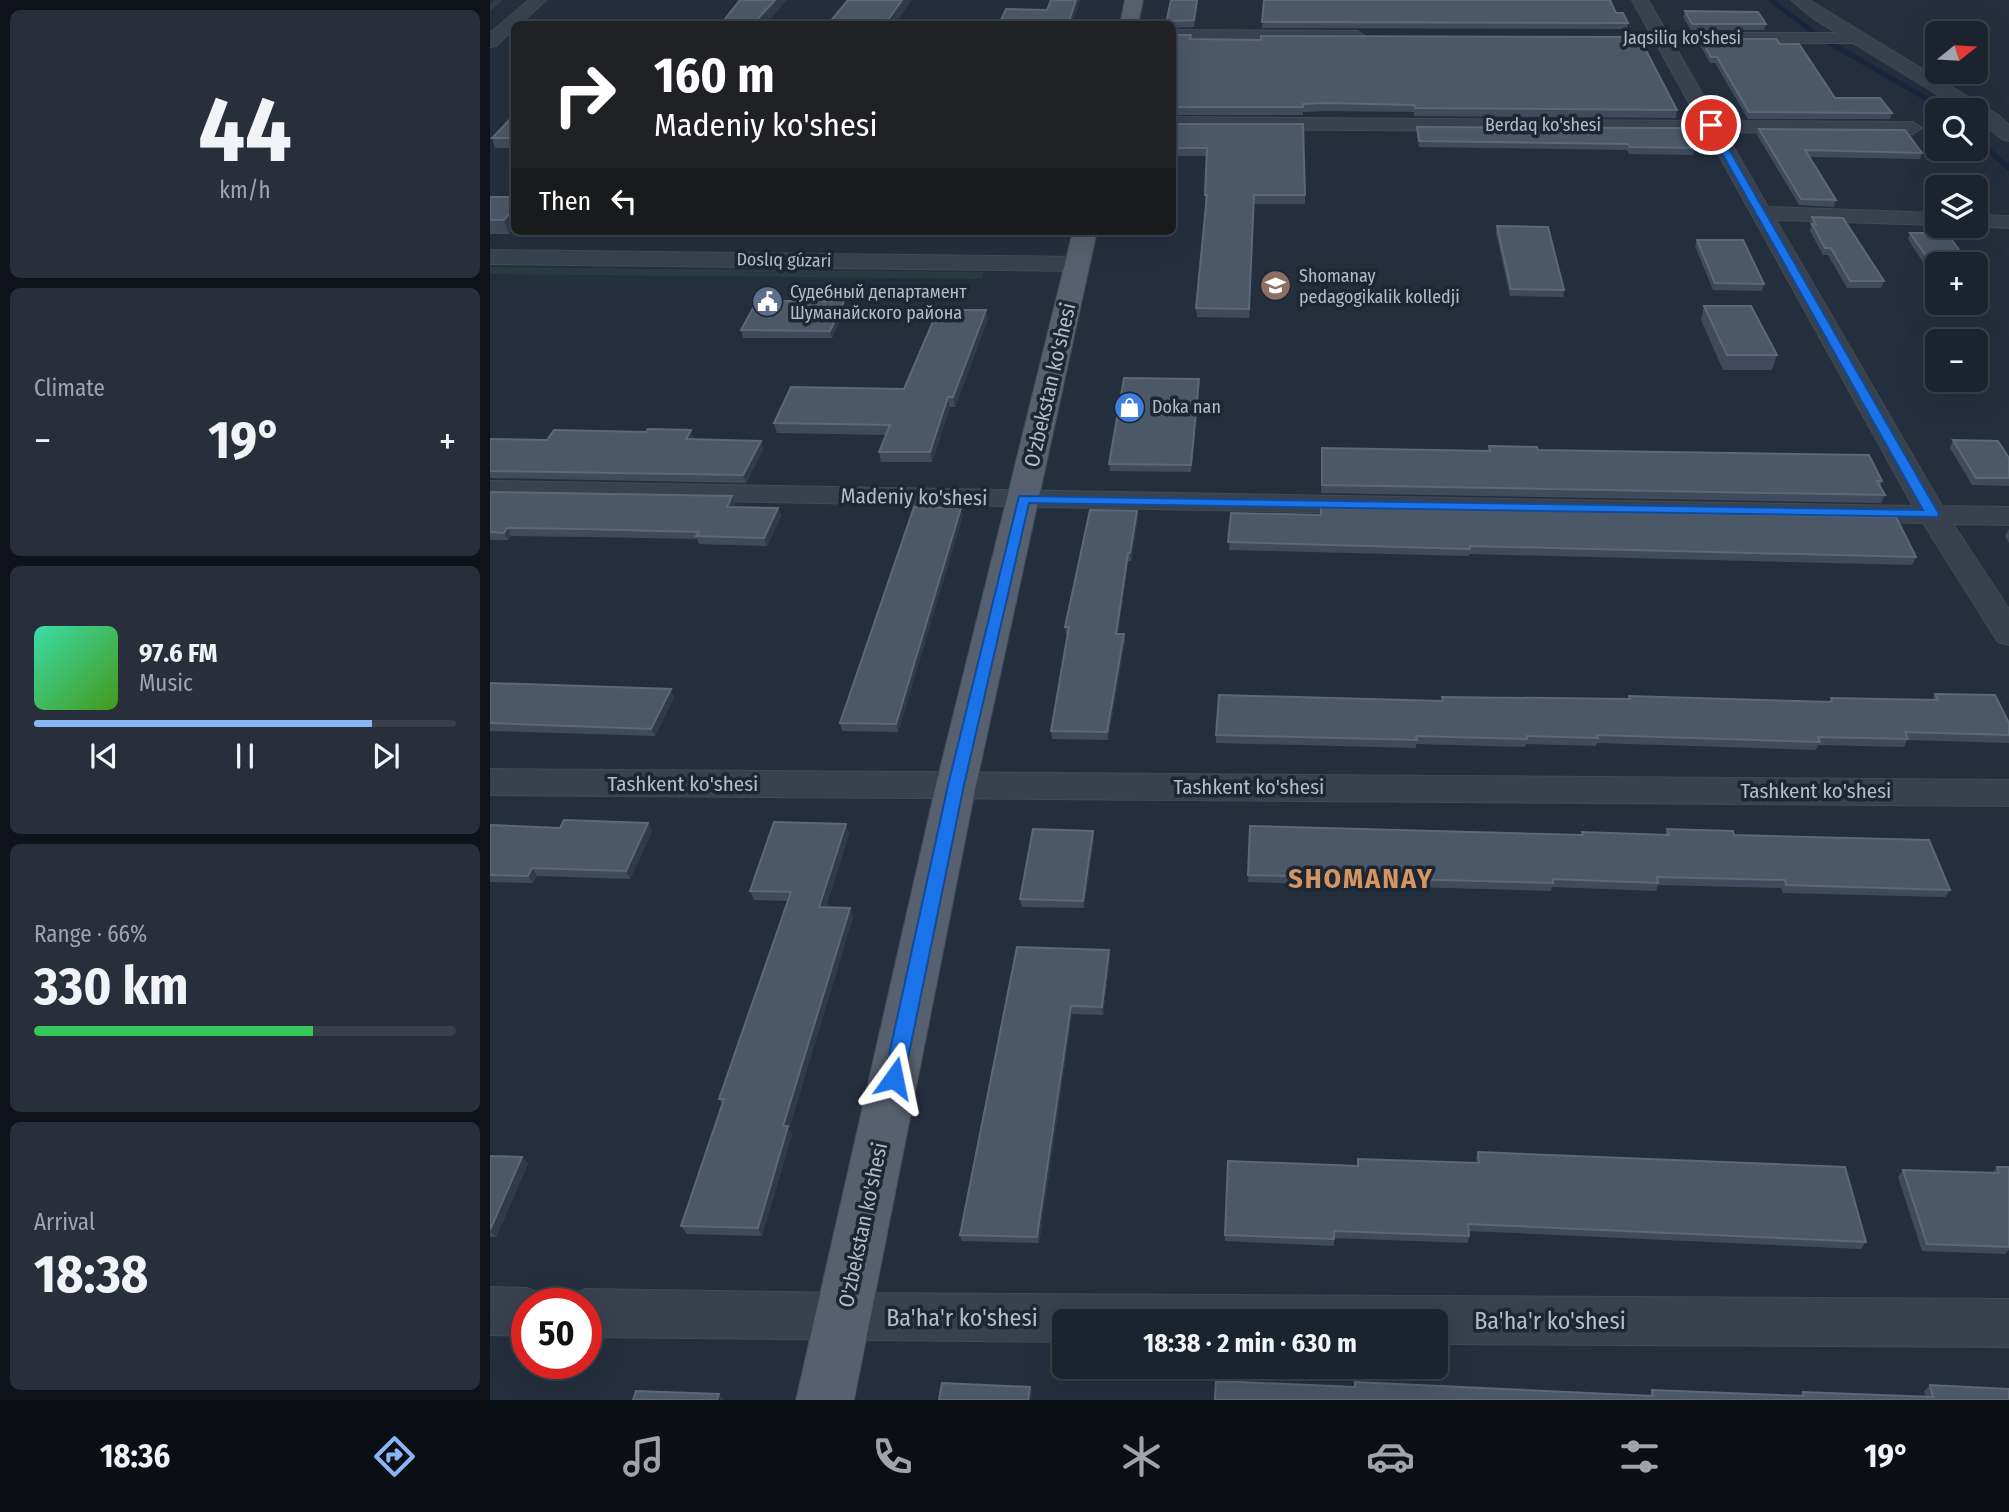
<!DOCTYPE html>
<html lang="en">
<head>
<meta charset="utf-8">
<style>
	body { margin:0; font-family:"Fira Sans Condensed",sans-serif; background:#282f3a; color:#f1f3f6; height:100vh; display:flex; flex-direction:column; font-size:26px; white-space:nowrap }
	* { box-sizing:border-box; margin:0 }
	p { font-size:23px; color:#a0a4aa }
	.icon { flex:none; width:38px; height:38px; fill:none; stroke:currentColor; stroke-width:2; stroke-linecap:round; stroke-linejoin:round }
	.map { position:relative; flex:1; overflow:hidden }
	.details { display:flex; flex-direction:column; gap:10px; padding:10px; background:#0f1319; width:490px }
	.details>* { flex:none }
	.top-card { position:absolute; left:21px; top:21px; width:665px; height:214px; border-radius:10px; box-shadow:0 7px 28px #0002,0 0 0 2px #39404a; background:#202124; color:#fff; overflow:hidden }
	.needle { width:46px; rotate:72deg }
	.buttons { position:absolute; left:1435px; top:21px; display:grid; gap:14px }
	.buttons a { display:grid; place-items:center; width:63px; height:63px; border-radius:10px; background:#1b232e; box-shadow:0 7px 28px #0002,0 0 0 2px #39404a; font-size:35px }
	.speed { position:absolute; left:21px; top:1288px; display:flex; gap:14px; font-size:35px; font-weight:700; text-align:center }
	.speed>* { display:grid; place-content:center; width:91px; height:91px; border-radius:50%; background:#1b232e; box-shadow:0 7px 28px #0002,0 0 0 2px #39404a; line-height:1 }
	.speed .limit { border:10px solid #d22; background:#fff; color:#111 }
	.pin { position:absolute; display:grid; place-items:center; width:60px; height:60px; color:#fff; margin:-30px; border:4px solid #fff; border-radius:50%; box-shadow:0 2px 7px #0007 }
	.me { position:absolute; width:77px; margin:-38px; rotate:12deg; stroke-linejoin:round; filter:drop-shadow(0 0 5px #0008) }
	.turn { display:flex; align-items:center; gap:24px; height:147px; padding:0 28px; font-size:32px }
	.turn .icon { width:91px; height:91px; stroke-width:2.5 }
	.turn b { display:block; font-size:49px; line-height:60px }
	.then { display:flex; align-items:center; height:66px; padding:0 28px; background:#0003; gap:14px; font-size:26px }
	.big { font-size:52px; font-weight:700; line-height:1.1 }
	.details .tile { flex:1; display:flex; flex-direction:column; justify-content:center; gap:10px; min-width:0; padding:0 24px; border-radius:10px; background:#282f3a }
	.details .dial { align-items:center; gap:0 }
	.dial b { font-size:91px; line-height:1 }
	.song { display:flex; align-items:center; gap:21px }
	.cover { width:84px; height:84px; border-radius:10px; background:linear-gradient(135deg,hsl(160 70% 55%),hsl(100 70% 35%)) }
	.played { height:7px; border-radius:4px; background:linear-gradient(90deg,#8ab4f8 80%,#39404a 80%) }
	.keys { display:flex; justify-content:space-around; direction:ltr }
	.heat { display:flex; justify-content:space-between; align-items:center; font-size:38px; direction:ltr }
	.charge { height:10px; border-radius:5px; background:linear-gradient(90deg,#34c759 66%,#39404a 0) }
	.trip { position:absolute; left:562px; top:1309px; width:396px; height:70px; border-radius:10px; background:#1b232e; box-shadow:0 7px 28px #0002,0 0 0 2px #39404a; font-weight:700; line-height:70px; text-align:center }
	.tab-bar { display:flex; height:112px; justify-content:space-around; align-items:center; background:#0b0e12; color:#a0a4aa }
	.tab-bar .icon { width:49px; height:49px }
	.tab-bar .current { color:#8ab4f8 }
	.tab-bar b { font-size:32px; color:#f1f3f6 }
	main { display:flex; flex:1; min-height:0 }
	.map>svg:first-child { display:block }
	.green { fill:#263c3f }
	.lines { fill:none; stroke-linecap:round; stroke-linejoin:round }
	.stream-far1 { stroke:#17263c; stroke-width:5 }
	.stream { stroke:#17263c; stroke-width:6 }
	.minor-casing { stroke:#414a57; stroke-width:2 }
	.major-casing { stroke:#414a57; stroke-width:2 }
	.minor { fill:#38414e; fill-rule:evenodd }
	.major { fill:#56606e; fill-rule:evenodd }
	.wall { fill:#3f4b5c }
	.shaded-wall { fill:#2f3b4b }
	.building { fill:#4b5868; stroke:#5c6777; stroke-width:2 }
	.route { fill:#1a73e8; stroke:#114b97; stroke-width:2 }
	.labels { text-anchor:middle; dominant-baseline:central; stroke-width:7; stroke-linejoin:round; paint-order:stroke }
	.far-street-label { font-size:18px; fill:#b4bcc9; stroke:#1d2633 }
	.far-poi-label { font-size:18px; fill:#b4bcc9; stroke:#1d2633; text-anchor:start }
	.street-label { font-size:21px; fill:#b4bcc9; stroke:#1d2633 }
	.near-street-label { font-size:24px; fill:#b4bcc9; stroke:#1d2633 }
	.district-label { font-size:28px; font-weight:bold; letter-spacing:2px; fill:#d59563; stroke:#1d2633 }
</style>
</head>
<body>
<main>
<section class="details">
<div class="tile dial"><b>44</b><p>km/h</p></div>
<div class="tile"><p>Climate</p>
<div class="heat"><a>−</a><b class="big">19°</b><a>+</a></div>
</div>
<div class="tile">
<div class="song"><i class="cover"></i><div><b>97.6 FM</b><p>Music</p></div></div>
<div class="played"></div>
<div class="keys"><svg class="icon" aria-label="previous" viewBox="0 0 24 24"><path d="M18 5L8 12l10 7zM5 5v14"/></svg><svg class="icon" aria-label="pause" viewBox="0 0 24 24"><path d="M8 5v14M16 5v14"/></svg><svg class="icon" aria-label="next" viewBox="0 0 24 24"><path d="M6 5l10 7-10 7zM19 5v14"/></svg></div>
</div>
<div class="tile"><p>Range · 66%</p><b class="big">330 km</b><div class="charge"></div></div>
<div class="tile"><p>Arrival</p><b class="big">18:38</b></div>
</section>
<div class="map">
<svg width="1519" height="1400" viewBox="0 0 1519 1400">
	<rect width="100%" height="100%" fill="#242f3e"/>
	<polygon class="green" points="0,267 494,272 492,279 0,274"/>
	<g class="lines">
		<g class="stream-far1">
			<polyline points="1281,0 1327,35"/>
			<polyline points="1338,42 1441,101 1451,110"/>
			<polyline points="1486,140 1518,167"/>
		</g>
		<polyline class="stream" points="1516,165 1519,168"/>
		<defs>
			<g id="minor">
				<polygon points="39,0 56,0 30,24 24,24 24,29 6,46 0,47 0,33"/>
				<polygon points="1142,0 1158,0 1177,33 1347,33 1324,19 1301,0 1319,0 1508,115 1519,125 1519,141 1512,139 1486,118 1486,110 1473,110 1363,43 1183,43 1228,121 1423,122 1432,128 1423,134 1235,132 1278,207 1447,213 1447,225 1286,220 1452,506 1519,507 1519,525 1463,524 1519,609 1519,645 1508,642 1433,523 0,497 0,481 1423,506 1216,132 682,129 682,117 1209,121 1166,43 1151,43 1143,38 1145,34 1160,33"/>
				<polygon points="682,30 867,31 875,36 867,41 682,40"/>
				<polygon points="1486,215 1519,216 1519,228 1479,226 1486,226"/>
				<polygon points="0,250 588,257 596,259 599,264 596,269 588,271 0,264"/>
				<polygon points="0,769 1519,780 1519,806 0,795"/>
				<polygon points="0,1287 37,1288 54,1295 58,1304 37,1304 37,1336 0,1335"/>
				<polygon points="96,1289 354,1293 1519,1299 1519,1347 945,1344 945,1321 574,1321 574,1342 96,1337 96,1304 76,1304 79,1296"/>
			</g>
			<g id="major">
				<polygon points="635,0 653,0 648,24 630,24"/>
				<polygon points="583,231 607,231 486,785 364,1400 306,1400 446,785"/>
			</g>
		</defs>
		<use href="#minor" class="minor-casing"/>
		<use href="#major" class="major-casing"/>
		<use href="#minor" class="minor"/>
		<use href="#major" class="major"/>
	</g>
	<g class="wall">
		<polygon points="681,0 708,0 704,27 682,28 682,24 676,24"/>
		<polygon points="774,0 1126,13 1138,23 1137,29 772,28"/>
		<polygon points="1195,11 1276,24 1274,30 1201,30 1193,17"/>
		<polygon points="682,35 701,35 701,39 1187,110 1186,118 924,116 924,112 835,111 813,112 813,115 682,115"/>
		<polygon points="1211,39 1290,44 1345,98 1402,113 1400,119 1258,119 1225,63 1220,63 1210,45"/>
		<polygon points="24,115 24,148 5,148 2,138"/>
		<polygon points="682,124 815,195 815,204 764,204 759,318 707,317 706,308 717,204 715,204 715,195 717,156 682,156"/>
		<polygon points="927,127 1205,148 1203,155 1139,154 1137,150 929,147 927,133"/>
		<polygon points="1269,129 1432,153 1430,159 1319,157 1346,200 1344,207 1309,205 1267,135"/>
		<polygon points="0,197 24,197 19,234 0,234"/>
		<polygon points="1322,217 1394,281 1391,288 1357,288 1338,255 1333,255 1320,231 1321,226 1320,224"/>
		<polygon points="1007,226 1074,290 1073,297 1020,296 1006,233"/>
		<polygon points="1420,233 1474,257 1472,264 1434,264 1418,239"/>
		<polygon points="1207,240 1274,284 1272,291 1223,290 1205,246"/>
		<polygon points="1214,306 1287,355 1282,370 1233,370 1211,320"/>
		<polygon points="355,308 342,338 253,338 251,330"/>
		<polygon points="498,319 465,407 460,407 442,462 391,462 389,452 396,435 287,433 284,423 414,389"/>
		<polygon points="709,379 701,472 620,471 619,464"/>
		<polygon points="204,438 203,439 271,441 273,449 256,483 0,478 0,439 57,440"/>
		<polygon points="1463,440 1519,458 1519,486 1482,485 1460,448"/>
		<polygon points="999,446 1392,481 1390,487 1395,495 1391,503 831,493 832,448 998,451"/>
		<polygon points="0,492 242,496 245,504 243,507 288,508 291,516 277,546 209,544 207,539 97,537 21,536 18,540 0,540"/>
		<polygon points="741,513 1426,557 1422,565 979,554 979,556 739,550"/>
		<polygon points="473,515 408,732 352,731 350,723"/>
		<polygon points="648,519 641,561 638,561 628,634 634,634 635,642 618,740 562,739 561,731 578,635 576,635 575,627"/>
		<polygon points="1519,529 1519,543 1515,536"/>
		<polygon points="0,683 184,697 165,736 0,731"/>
		<polygon points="1445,694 1519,723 1519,743 1417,740 1414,747 1328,745 1326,750 1107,743 1106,746 1036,744 1035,747 926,744 926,748 726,743 726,735 952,701 952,697 1138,699 1139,696 1339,702 1341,698 1442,700"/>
		<polygon points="158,823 162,831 140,879 47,876 43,883 0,882 0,825 70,828"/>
		<polygon points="760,826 1091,835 1092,832 1175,835 1177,829 1244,835 1460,890 1455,897 1293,893 1291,888 1168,885 1166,891 1062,887 1061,891 758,882"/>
		<polygon points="603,831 604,839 594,908 532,907 530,899"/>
		<polygon points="359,833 336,907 363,917 299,1129 302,1134 272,1236 197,1234 191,1226 232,1104 229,1099 298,901 264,900 260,891"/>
		<polygon points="527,947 620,958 613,1015 582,1014 549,1243 472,1241 470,1235"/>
		<polygon points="988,1152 1376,1242 1371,1249 979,1231 979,1236 978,1243 844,1238 844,1246 735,1241 735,1235 867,1166 868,1159 987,1163 986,1158"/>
		<polygon points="0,1156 32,1157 38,1164 6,1237 0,1237"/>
		<polygon points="1507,1167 1519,1167 1519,1250 1515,1254 1432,1251 1408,1177 1413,1170 1502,1173"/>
		<polygon points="865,1382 1159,1396 1162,1390 1310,1396 1313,1392 1436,1397 1434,1391 1440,1385 1519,1400 725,1400 864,1387"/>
	</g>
	<g class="shaded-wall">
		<polygon points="4,0 13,0 0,11 0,4"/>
		<polygon points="285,0 297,0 276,24 263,24"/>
		<polygon points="412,0 422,0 405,24 395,24"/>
		<polygon points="586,0 590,0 582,24 578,24"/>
		<polygon points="707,0 708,0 704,27 704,20"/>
		<polygon points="24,208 24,228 19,234 14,220"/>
		<polygon points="354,301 355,308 342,338 340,331"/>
		<polygon points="496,310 498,319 465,407 463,397"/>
		<polygon points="709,379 709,387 701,472 701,465"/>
		<polygon points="458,397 460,407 442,462 440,452"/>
		<polygon points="201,430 204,438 199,447 196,439"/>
		<polygon points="271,441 273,449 256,483 253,475"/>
		<polygon points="242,496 245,504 239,515 237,507"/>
		<polygon points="288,508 291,516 277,546 274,538"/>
		<polygon points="471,508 473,515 408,732 406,724"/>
		<polygon points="647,511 648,519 641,561 640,553"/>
		<polygon points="17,528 21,536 18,540 14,533"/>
		<polygon points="638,553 638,561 627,641 626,634"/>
		<polygon points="634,634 635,642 618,740 617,732"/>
		<polygon points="181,689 184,697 165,736 161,729"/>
		<polygon points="158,823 162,831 140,879 136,871"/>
		<polygon points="356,824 359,833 333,916 329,907"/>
		<polygon points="603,831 604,839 594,908 593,901"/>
		<polygon points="42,868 47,876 43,883 38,876"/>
		<polygon points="360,908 363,917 299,1129 302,1134 272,1236 268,1228 293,1126"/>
		<polygon points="619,950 620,958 613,1015 612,1007"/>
		<polygon points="581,1006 582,1014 549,1243 547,1237"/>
		<polygon points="32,1157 38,1164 6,1237 0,1231 0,1230"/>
		<polygon points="540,1387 542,1392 541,1400 538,1400"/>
		<polygon points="229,1394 234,1400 227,1400"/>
	</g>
	<g class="building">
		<polygon points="250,0 285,0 263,24 231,24"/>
		<polygon points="358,0 412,0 395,24 338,24"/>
		<polygon points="561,0 586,0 578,24 509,24 516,9 557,10"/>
		<polygon points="681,0 707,0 704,20 680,21 680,24 676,24"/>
		<polygon points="774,0 1120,0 1126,13 1133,13 1138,23 772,22"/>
		<polygon points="1195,11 1268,12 1276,24 1202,24"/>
		<polygon points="682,35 701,35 700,39 771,40 771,36 1145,37 1151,41 1187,110 925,108 924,105 835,103 813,104 813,107 682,107"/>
		<polygon points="1211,39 1286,39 1290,44 1309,44 1345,98 1390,98 1402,113 1259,112 1227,57 1221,57"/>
		<polygon points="24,115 24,138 2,138"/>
		<polygon points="682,124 813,124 815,195 764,195 759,309 706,308 717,195 715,195 717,148 682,148"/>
		<polygon points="927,127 1195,128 1205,148 1140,147 1138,144 929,141"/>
		<polygon points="1269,129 1415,130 1432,153 1315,150 1346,200 1311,199"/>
		<polygon points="0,197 24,197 24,208 14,220 0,220"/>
		<polygon points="1322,217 1353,218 1394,281 1360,281 1341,248 1335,248 1322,224 1326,225"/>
		<polygon points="1007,226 1058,227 1074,290 1021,289"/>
		<polygon points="1420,233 1457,233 1474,257 1437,257"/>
		<polygon points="1207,240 1253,240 1274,284 1225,283"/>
		<polygon points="267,301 354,301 340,331 251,330"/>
		<polygon points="1214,306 1261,306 1287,355 1237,355"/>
		<polygon points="448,310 496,310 463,397 458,397 440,452 389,452 400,425 284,423 301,387 414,389"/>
		<polygon points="634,378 709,379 701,465 619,464"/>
		<polygon points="158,429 201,430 196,439 271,441 253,475 0,471 0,439 57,440 64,430 156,432"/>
		<polygon points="1463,440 1508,441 1519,458 1519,478 1486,478"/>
		<polygon points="999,446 1047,447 1048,450 1379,455 1392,481 1387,481 1395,495 832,485 832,448 1000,451"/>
		<polygon points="0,492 242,496 237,507 288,508 274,538 206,536 209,532 93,529 17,528 14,533 0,532"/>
		<polygon points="424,507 471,508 406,724 350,723"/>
		<polygon points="831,507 1406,517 1426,557 980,546 980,549 738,542 741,513 831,515"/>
		<polygon points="600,510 647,511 640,553 638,553 626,634 634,634 617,732 561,731 579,627 575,627"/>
		<polygon points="0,683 181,689 161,729 0,723"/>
		<polygon points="1445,694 1505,695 1519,723 1519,735 1415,732 1418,739 1328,737 1330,742 1107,735 1108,738 1037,736 1037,739 926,736 927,740 726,735 729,695 953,701 952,697 1140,699 1139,696 1342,702 1341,698 1448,700"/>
		<polygon points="74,820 158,823 136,871 42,868 38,876 0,875 0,825 70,828"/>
		<polygon points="284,822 356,824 329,907 360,908 293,1126 298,1126 268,1228 191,1226 234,1099 229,1099 301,892 260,891"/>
		<polygon points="760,826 1093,835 1092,832 1179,835 1177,829 1243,831 1244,835 1439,840 1460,890 1296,885 1295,880 1167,877 1168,883 1063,879 1063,883 758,875"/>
		<polygon points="543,829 603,831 593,901 530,899"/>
		<polygon points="527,947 619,950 612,1007 581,1006 547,1237 470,1235"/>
		<polygon points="988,1152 1355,1167 1376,1242 978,1224 979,1236 844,1231 844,1239 735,1235 738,1161 868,1166 868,1159 989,1163"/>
		<polygon points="0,1156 32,1157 0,1230"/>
		<polygon points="1507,1167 1519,1167 1519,1247 1437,1244 1413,1170 1509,1173"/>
		<polygon points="726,1381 865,1387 865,1382 1163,1396 1162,1390 1314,1396 1313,1392 1443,1397 1440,1385 1519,1389 1519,1400 725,1400"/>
		<polygon points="452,1383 540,1387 538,1400 449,1400"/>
		<polygon points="146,1391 229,1394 227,1400 143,1400"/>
	</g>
	<polygon class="route" points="1221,123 1225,125 1449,514 1447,517 539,503 474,785 414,1078 411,1085 404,1087 397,1085 394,1078 458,785 529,496 1433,510 1216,125"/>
	<defs>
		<symbol id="university-disc" viewBox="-11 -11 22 22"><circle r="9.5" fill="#8d6e63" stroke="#1d2633"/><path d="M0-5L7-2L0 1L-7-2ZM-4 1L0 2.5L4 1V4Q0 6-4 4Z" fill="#fff"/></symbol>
		<symbol id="civic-disc" viewBox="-11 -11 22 22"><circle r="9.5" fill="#5c6f8a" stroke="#1d2633"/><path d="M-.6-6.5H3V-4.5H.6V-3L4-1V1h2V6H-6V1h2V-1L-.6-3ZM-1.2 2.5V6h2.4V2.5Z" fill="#fff"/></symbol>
		<symbol id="shop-disc" viewBox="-11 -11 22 22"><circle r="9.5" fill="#3f7fe0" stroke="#1d2633"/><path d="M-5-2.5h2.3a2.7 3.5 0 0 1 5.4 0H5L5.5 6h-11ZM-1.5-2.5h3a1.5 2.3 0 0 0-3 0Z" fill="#fff"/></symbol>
	</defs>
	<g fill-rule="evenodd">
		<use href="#university-disc" x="768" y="268" width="35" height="35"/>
		<use href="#civic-disc" x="260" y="284" width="35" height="35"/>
		<use href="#shop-disc" x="622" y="390" width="35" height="35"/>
	</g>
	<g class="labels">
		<g class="far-street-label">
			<text x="1192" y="38">Jaqsiliq ko'shesi</text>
			<text x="1053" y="125">Berdaq ko'shesi</text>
			<text transform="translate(294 260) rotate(1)">Doslıq gúzari</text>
		</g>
		<g class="far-poi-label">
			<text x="809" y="276">Shomanay<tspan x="809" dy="21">pedagogikalik kolledji</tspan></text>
			<text x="300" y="292">Судебный департамент<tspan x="300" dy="21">Шуманайского района</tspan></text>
			<text x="662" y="407">Doka nan</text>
		</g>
		<g class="street-label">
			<text transform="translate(560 385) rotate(-77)">O'zbekstan ko'shesi</text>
			<text transform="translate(424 497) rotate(1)">Madeniy ko'shesi</text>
			<text x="193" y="784">Tashkent ko'shesi</text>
			<text x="759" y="787">Tashkent ko'shesi</text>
			<text x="1326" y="791">Tashkent ko'shesi</text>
			<text transform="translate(373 1225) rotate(-78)">O'zbekstan ko'shesi</text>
		</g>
		<g class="near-street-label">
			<text x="472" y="1318">Ba'ha'r ko'shesi</text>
			<text x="1060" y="1321">Ba'ha'r ko'shesi</text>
		</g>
		<g class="district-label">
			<text x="871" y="878">SHOMANAY</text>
		</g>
	</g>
</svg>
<div class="buttons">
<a><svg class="needle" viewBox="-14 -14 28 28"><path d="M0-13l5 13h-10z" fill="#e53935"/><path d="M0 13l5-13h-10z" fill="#a0a4aa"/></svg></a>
<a><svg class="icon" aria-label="search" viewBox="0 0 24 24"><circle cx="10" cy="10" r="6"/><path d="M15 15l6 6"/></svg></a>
<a><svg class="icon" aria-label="layers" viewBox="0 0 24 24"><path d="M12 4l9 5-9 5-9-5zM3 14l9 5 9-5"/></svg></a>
<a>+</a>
<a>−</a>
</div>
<div class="speed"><div class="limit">50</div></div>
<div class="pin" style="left:1221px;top:125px;background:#d93025"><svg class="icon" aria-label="arrive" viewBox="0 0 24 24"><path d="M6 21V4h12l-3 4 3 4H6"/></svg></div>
<svg class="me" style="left:404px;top:1078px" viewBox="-20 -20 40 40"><path d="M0-17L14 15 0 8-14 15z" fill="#1a73e8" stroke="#fff" stroke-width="4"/></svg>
<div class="trip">18:38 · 2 min · 630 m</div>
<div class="top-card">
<div class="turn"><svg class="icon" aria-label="right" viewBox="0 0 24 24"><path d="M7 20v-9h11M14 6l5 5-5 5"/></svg><div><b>160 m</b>Madeniy ko'shesi</div></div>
<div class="then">Then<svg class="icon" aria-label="left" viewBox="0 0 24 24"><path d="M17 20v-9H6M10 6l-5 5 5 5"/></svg></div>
</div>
</div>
</main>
<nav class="tab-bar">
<b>18:36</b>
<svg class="icon current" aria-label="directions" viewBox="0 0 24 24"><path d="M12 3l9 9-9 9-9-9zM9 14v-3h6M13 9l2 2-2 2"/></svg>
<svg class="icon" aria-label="music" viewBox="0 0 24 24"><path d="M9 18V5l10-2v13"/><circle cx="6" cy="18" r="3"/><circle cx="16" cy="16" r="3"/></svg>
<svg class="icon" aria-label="phone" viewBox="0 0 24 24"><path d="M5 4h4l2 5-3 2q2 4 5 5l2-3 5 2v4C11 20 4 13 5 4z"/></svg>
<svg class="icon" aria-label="climate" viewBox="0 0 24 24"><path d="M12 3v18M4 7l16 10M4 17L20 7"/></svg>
<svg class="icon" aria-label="car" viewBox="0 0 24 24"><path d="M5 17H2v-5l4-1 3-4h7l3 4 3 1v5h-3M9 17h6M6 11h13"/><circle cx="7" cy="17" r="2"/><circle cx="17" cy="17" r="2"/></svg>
<svg class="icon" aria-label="filters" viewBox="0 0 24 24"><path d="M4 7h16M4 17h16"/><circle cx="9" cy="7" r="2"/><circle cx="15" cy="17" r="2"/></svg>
<b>19°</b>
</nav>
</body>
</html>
